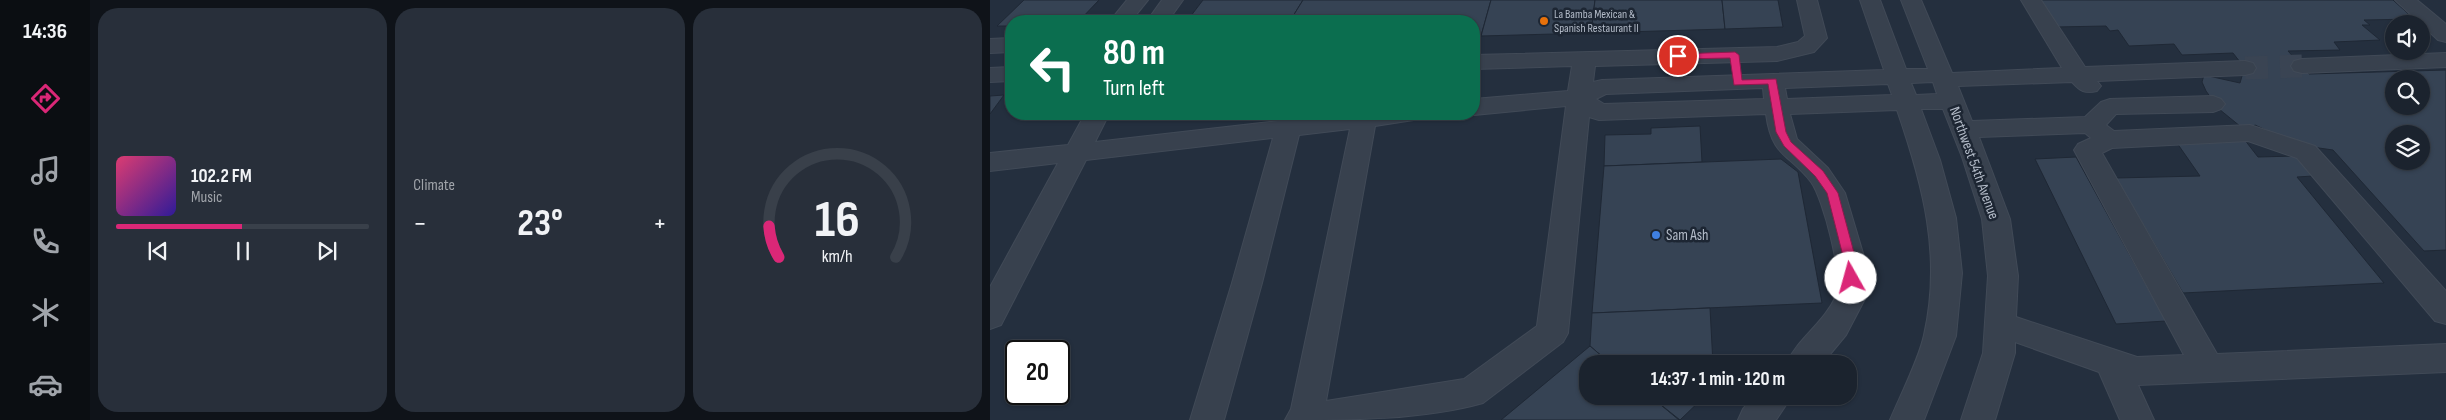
<!DOCTYPE html>
<html lang="en">
<head>
<meta charset="utf-8">
<style>
	body { margin:0; font-family:"Sofia Sans Condensed",sans-serif; background:#282f3a; color:#f1f3f6; height:100vh; display:flex; flex-direction:column; font-size:19px; white-space:nowrap }
	* { box-sizing:border-box; margin:0 }
	p { font-size:16px; color:#a0a4aa }
	.icon { flex:none; width:28px; height:28px; fill:none; stroke:currentColor; stroke-width:2; stroke-linecap:round; stroke-linejoin:round }
	.map { position:relative; flex:1; overflow:hidden }
	.sheet { display:flex; flex-direction:column; gap:8px; padding:8px; background:#0f1319; width:900px }
	.sheet>* { flex:none }
	.banner { position:absolute; left:15px; top:15px; width:475px; height:105px; border-radius:20px; box-shadow:0 1px 4px #0004,0 0 0 1px #39404a; background:#0b6e4f; color:#fff; overflow:hidden }
	.controls { position:absolute; left:1395px; top:15px; display:grid; gap:10px }
	.controls a { display:grid; place-items:center; width:45px; height:45px; border-radius:50%; background:#1b232e; box-shadow:0 1px 4px #0004,0 0 0 1px #39404a; font-size:25px }
	.speed { position:absolute; left:15px; top:340px; display:flex; gap:10px; font-size:25px; font-weight:700; text-align:center }
	.speed>* { display:grid; place-content:center; width:65px; height:65px; border-radius:50%; background:#1b232e; box-shadow:0 1px 4px #0004,0 0 0 1px #39404a; line-height:1 }
	.speed .limit { border:2px solid #111; border-radius:8px; background:#fff; color:#111 }
	.pin { position:absolute; display:grid; place-items:center; width:42px; height:42px; color:#fff; margin:-21px; border:2px solid #fff; border-radius:50%; box-shadow:0 1px 5px #0007 }
	.me { position:absolute; width:55px; margin:-28px; rotate:353deg; stroke-linejoin:round; filter:drop-shadow(0 0 4px #0008) }
	.turn { display:flex; align-items:center; gap:18px; height:105px; padding:0 15px; font-size:22px }
	.turn .icon { width:65px; height:65px; stroke-width:2.5 }
	.turn b { display:block; font-size:35px; line-height:42px }
	.big { font-size:38px; font-weight:700; line-height:1.1 }
	.sheet .card { flex:1; display:flex; flex-direction:column; justify-content:center; gap:8px; min-width:0; padding:0 18px; border-radius:20px; background:#282f3a }
	.sheet .dial { align-items:center; gap:0 }
	.dial svg { height:130px; overflow:visible; fill:none; stroke:#39404a; stroke-width:7; stroke-linecap:round; text-anchor:middle }
	.dial text { fill:#f1f3f6; stroke:none }
	.song { display:flex; align-items:center; gap:15px }
	.cover { width:60px; height:60px; border-radius:8px; background:linear-gradient(135deg,hsl(340 70% 55%),hsl(250 70% 35%)) }
	.played { height:5px; border-radius:2px; background:linear-gradient(90deg,#db2777 50%,#39404a 50%) }
	.keys { display:flex; justify-content:space-around; direction:ltr }
	.heat { display:flex; justify-content:space-between; align-items:center; font-size:28px; direction:ltr }
	.sheet .tiles { flex:1; display:grid; gap:8px; grid-template-columns:repeat(3,1fr) }
	.trip { position:absolute; left:589px; top:355px; width:278px; height:50px; border-radius:20px; background:#1b232e; box-shadow:0 1px 4px #0004,0 0 0 1px #39404a; font-weight:700; line-height:50px; text-align:center }
	main { display:flex; flex:1; min-height:0 }
	.dock { display:flex; flex-direction:column; width:90px; justify-content:space-around; align-items:center; background:#0b0e12; color:#a0a4aa }
	.dock .icon { width:35px; height:35px }
	.dock .selected { color:#db2777 }
	.dock b { font-size:22px; color:#f1f3f6 }
	.map>svg:first-child { display:block }
	.building { fill:#364354; stroke:#1f2835; fill-rule:evenodd }
	.lines { fill:none; stroke-linecap:round; stroke-linejoin:round }
	.minor-tunnel { stroke:#3a4453; stroke-width:23; stroke-dasharray:23 12; stroke-linecap:butt }
	.minor-casing { stroke:#414a57; stroke-width:2 }
	.minor { fill:#38414e; fill-rule:evenodd }
	.route { fill:#db2777; stroke:#8e194d }
	.food-dot { fill:#e8710a; stroke:#1d2633; stroke-width:2 }
	.shop-dot { fill:#3f7fe0; stroke:#1d2633; stroke-width:2 }
	.labels { text-anchor:middle; dominant-baseline:central; stroke-width:5; stroke-linejoin:round; paint-order:stroke }
	.far-poi-label { font-size:12px; fill:#b4bcc9; stroke:#1d2633; text-anchor:start }
	.street-label { font-size:15px; fill:#b4bcc9; stroke:#1d2633 }
	.poi-label { font-size:15px; fill:#b4bcc9; stroke:#1d2633; text-anchor:start }
</style>
</head>
<body>
<main>
<nav class="dock">
<b>14:36</b>
<svg class="icon selected" aria-label="directions" viewBox="0 0 24 24"><path d="M12 3l9 9-9 9-9-9zM9 14v-3h6M13 9l2 2-2 2"/></svg>
<svg class="icon" aria-label="music" viewBox="0 0 24 24"><path d="M9 18V5l10-2v13"/><circle cx="6" cy="18" r="3"/><circle cx="16" cy="16" r="3"/></svg>
<svg class="icon" aria-label="phone" viewBox="0 0 24 24"><path d="M5 4h4l2 5-3 2q2 4 5 5l2-3 5 2v4C11 20 4 13 5 4z"/></svg>
<svg class="icon" aria-label="climate" viewBox="0 0 24 24"><path d="M12 3v18M4 7l16 10M4 17L20 7"/></svg>
<svg class="icon" aria-label="car" viewBox="0 0 24 24"><path d="M5 17H2v-5l4-1 3-4h7l3 4 3 1v5h-3M9 17h6M6 11h13"/><circle cx="7" cy="17" r="2"/><circle cx="17" cy="17" r="2"/></svg>
</nav>
<section class="sheet">
<div class="tiles">
<div class="card">
<div class="song"><i class="cover"></i><div><b>102.2 FM</b><p>Music</p></div></div>
<div class="played"></div>
<div class="keys"><svg class="icon" aria-label="previous" viewBox="0 0 24 24"><path d="M18 5L8 12l10 7zM5 5v14"/></svg><svg class="icon" aria-label="pause" viewBox="0 0 24 24"><path d="M8 5v14M16 5v14"/></svg><svg class="icon" aria-label="next" viewBox="0 0 24 24"><path d="M6 5l10 7-10 7zM19 5v14"/></svg></div>
</div>
<div class="card"><p>Climate</p>
<div class="heat"><a>−</a><b class="big">23°</b><a>+</a></div>
</div>
<div class="card dial"><svg viewBox="0 0 100 80">
<path d="M14 69A42 42 0 1 1 86 69"/>
<path d="M14 69A42 42 0 0 1 8 50" stroke="#db2777"/>
<text x="50" y="56" font-size="32" font-weight="700">16</text>
<text x="50" y="72" font-size="11">km/h</text>
</svg></div>
</div>
</section>
<div class="map">
<svg width="1456" height="420" viewBox="0 0 1456 420">
	<rect width="100%" height="100%" fill="#242f3e"/>
	<g class="building">
		<polygon points="34,0 109,0 89,21 21,21 21,26 7,26"/>
		<polygon points="213,0 313,0 300,21 197,21"/>
		<polygon points="313,0 501,0 491,36 484,36 484,21 300,21"/>
		<polygon points="501,0 605,0 601,33 491,36"/>
		<polygon points="605,0 732,0 735,29 601,33"/>
		<polygon points="732,0 788,0 793,27 735,29"/>
		<path d="M1048,0H1403L1424,19L1374,20L1380,25H1372L1390,40L1344,42L1350,50L1298,51L1319,74L1456,70V250L1434,251L1343,150L1322,147L1282,133L1265,125L1256,131L1229,109L1216,91L1212,82L1214,75L1250,83L1252,76L1257,71L1243,53L1192,55L1184,44L1139,46L1128,30L1120,31L1116,26L1066,27ZM1404,79H1431V106H1404ZM1404,134H1431V161H1404Z"/>
		<polygon points="14,95 0,114 0,96"/>
		<polygon points="710,126 712,162 614,166 615,135 661,134 661,128"/>
		<polygon points="1247,130 1268,157 1305,156 1323,176 1307,177 1394,283 1193,293 1126,178 1210,176 1180,133"/>
		<polygon points="1086,157 1176,321 1126,324 1045,159"/>
		<polygon points="791,159 808,172 832,303 602,313 614,166"/>
		<polygon points="720,308 723,364 621,364 600,346 602,313"/>
		<polygon points="600,346 621,364 598,364 598,396 660,396 689,420 511,420"/>
		<polygon points="660,396 715,396 690,420"/>
	</g>
	<g class="lines">
		<polyline class="minor-tunnel" points="1255,68 1312,66"/>
		<defs>
			<g id="minor">
				<polygon points="137,0 158,0 141,21 120,21"/>
				<polygon points="172,0 193,0 178,21 157,21"/>
				<path d="M807,0H827L837,38L824,52L787,61L605,66L603,82L612,80L894,70L870,0H890L916,69H938L911,0H931L962,73L1072,68L1031,0H1051L1095,67L1255,61L1263,63L1266,68L1263,73L1255,75L1107,81L1111,86L1107,91C1095,94 1090,91 1082,82L968,86L982,121L1095,117L1111,102L1120,99L1223,96L1231,99L1235,104L1231,109L1223,112L1126,114L1116,125L1124,131L1260,125L1325,146L1456,291V324L1445,321L1307,158L1258,141L1122,148L1112,153L1227,354L1456,344V372L1148,385L1164,420H1130L1109,372L1025,342V353L1005,420H971L993,353L998,276L992,219L972,157L953,109H931L950,160L966,218L972,273L966,336L934,420H900C910,396 929,359 934,335C952,256 933,185 907,110L800,114L807,139L838,168L855,193L875,260L877,295L856,335L832,364H796C808,338 834,323 846,296C854,278 833,198 821,182C799,153 782,158 776,114L609,120L599,117L578,333L573,342L493,403C433,420 358,420 295,420L301,409L360,129L309,135L272,283L234,420H200L242,283L283,138L96,160L11,325L0,329V287L68,163L0,171V153L78,145L95,114H119L105,142L288,121L290,114H314L313,118L354,114H433L430,119L385,126L336,401L474,379L547,326L576,106L484,115L481,114H484V99L578,91L582,66L484,69V55L787,47L808,42L815,36ZM943,82L947,94L926,95L921,83ZM898,84L902,95L797,99L795,88ZM773,88L774,99L614,104L606,99L616,94ZM1095,133L1101,138L1088,144L1084,150L1194,355L1147,357L1026,317L1028,276L1020,219L989,137Z"/>
				<polygon points="1405,0 1427,0 1456,24 1456,42 1448,40"/>
				<polygon points="21,38 21,52 0,53 0,39"/>
				<polygon points="1456,53 1456,67 1312,73 1304,71 1301,66 1304,61 1312,59"/>
				<polygon points="21,67 21,81 0,82 0,68"/>
				<polygon points="764,396 802,396 786,420 748,420 753,409"/>
			</g>
		</defs>
		<use href="#minor" class="minor-casing"/>
		<use href="#minor" class="minor"/>
	</g>
	<polygon class="route" points="745,52 749,55 752,80 786,79 796,132 801,142 833,171 848,193 866,260 865,281 857,281 854,260 837,193 825,176 794,146 786,132 778,84 744,85 740,58 688,59 683,56 688,54"/>
	<circle class="food-dot" cx="554" cy="21" r="5"/>
	<circle class="shop-dot" cx="666" cy="235" r="5"/>
	<g class="labels">
		<g class="far-poi-label">
			<text x="564" y="14">La Bamba Mexican &amp;<tspan x="564" dy="14">Spanish Restaurant II</tspan></text>
		</g>
		<g class="street-label">
			<text transform="translate(984 163) rotate(70)">Northwest 54th Avenue</text>
		</g>
		<g class="poi-label">
			<text x="676" y="235">Sam Ash</text>
		</g>
	</g>
</svg>
<div class="controls">
<a><svg class="icon" aria-label="sound" viewBox="0 0 24 24"><path d="M4 9h4l5-4v14l-5-4H4zM17 9q2 3 0 6"/></svg></a>
<a><svg class="icon" aria-label="search" viewBox="0 0 24 24"><circle cx="10" cy="10" r="6"/><path d="M15 15l6 6"/></svg></a>
<a><svg class="icon" aria-label="layers" viewBox="0 0 24 24"><path d="M12 4l9 5-9 5-9-5zM3 14l9 5 9-5"/></svg></a>
</div>
<div class="speed"><div class="limit">20</div></div>
<div class="pin" style="left:688px;top:56px;background:#d93025"><svg class="icon" aria-label="arrive" viewBox="0 0 24 24"><path d="M6 21V4h12l-3 4 3 4H6"/></svg></div>
<svg class="me" style="left:861px;top:278px" viewBox="-20 -20 40 40"><circle r="19" fill="#fff"/><path d="M0-13L10 11 0 6-10 11z" fill="#db2777"/></svg>
<div class="trip">14:37 · 1 min · 120 m</div>
<div class="banner">
<div class="turn"><svg class="icon" aria-label="left" viewBox="0 0 24 24"><path d="M17 20v-9H6M10 6l-5 5 5 5"/></svg><div><b>80 m</b>Turn left</div></div>
</div>
</div>
</main>
</body>
</html>
